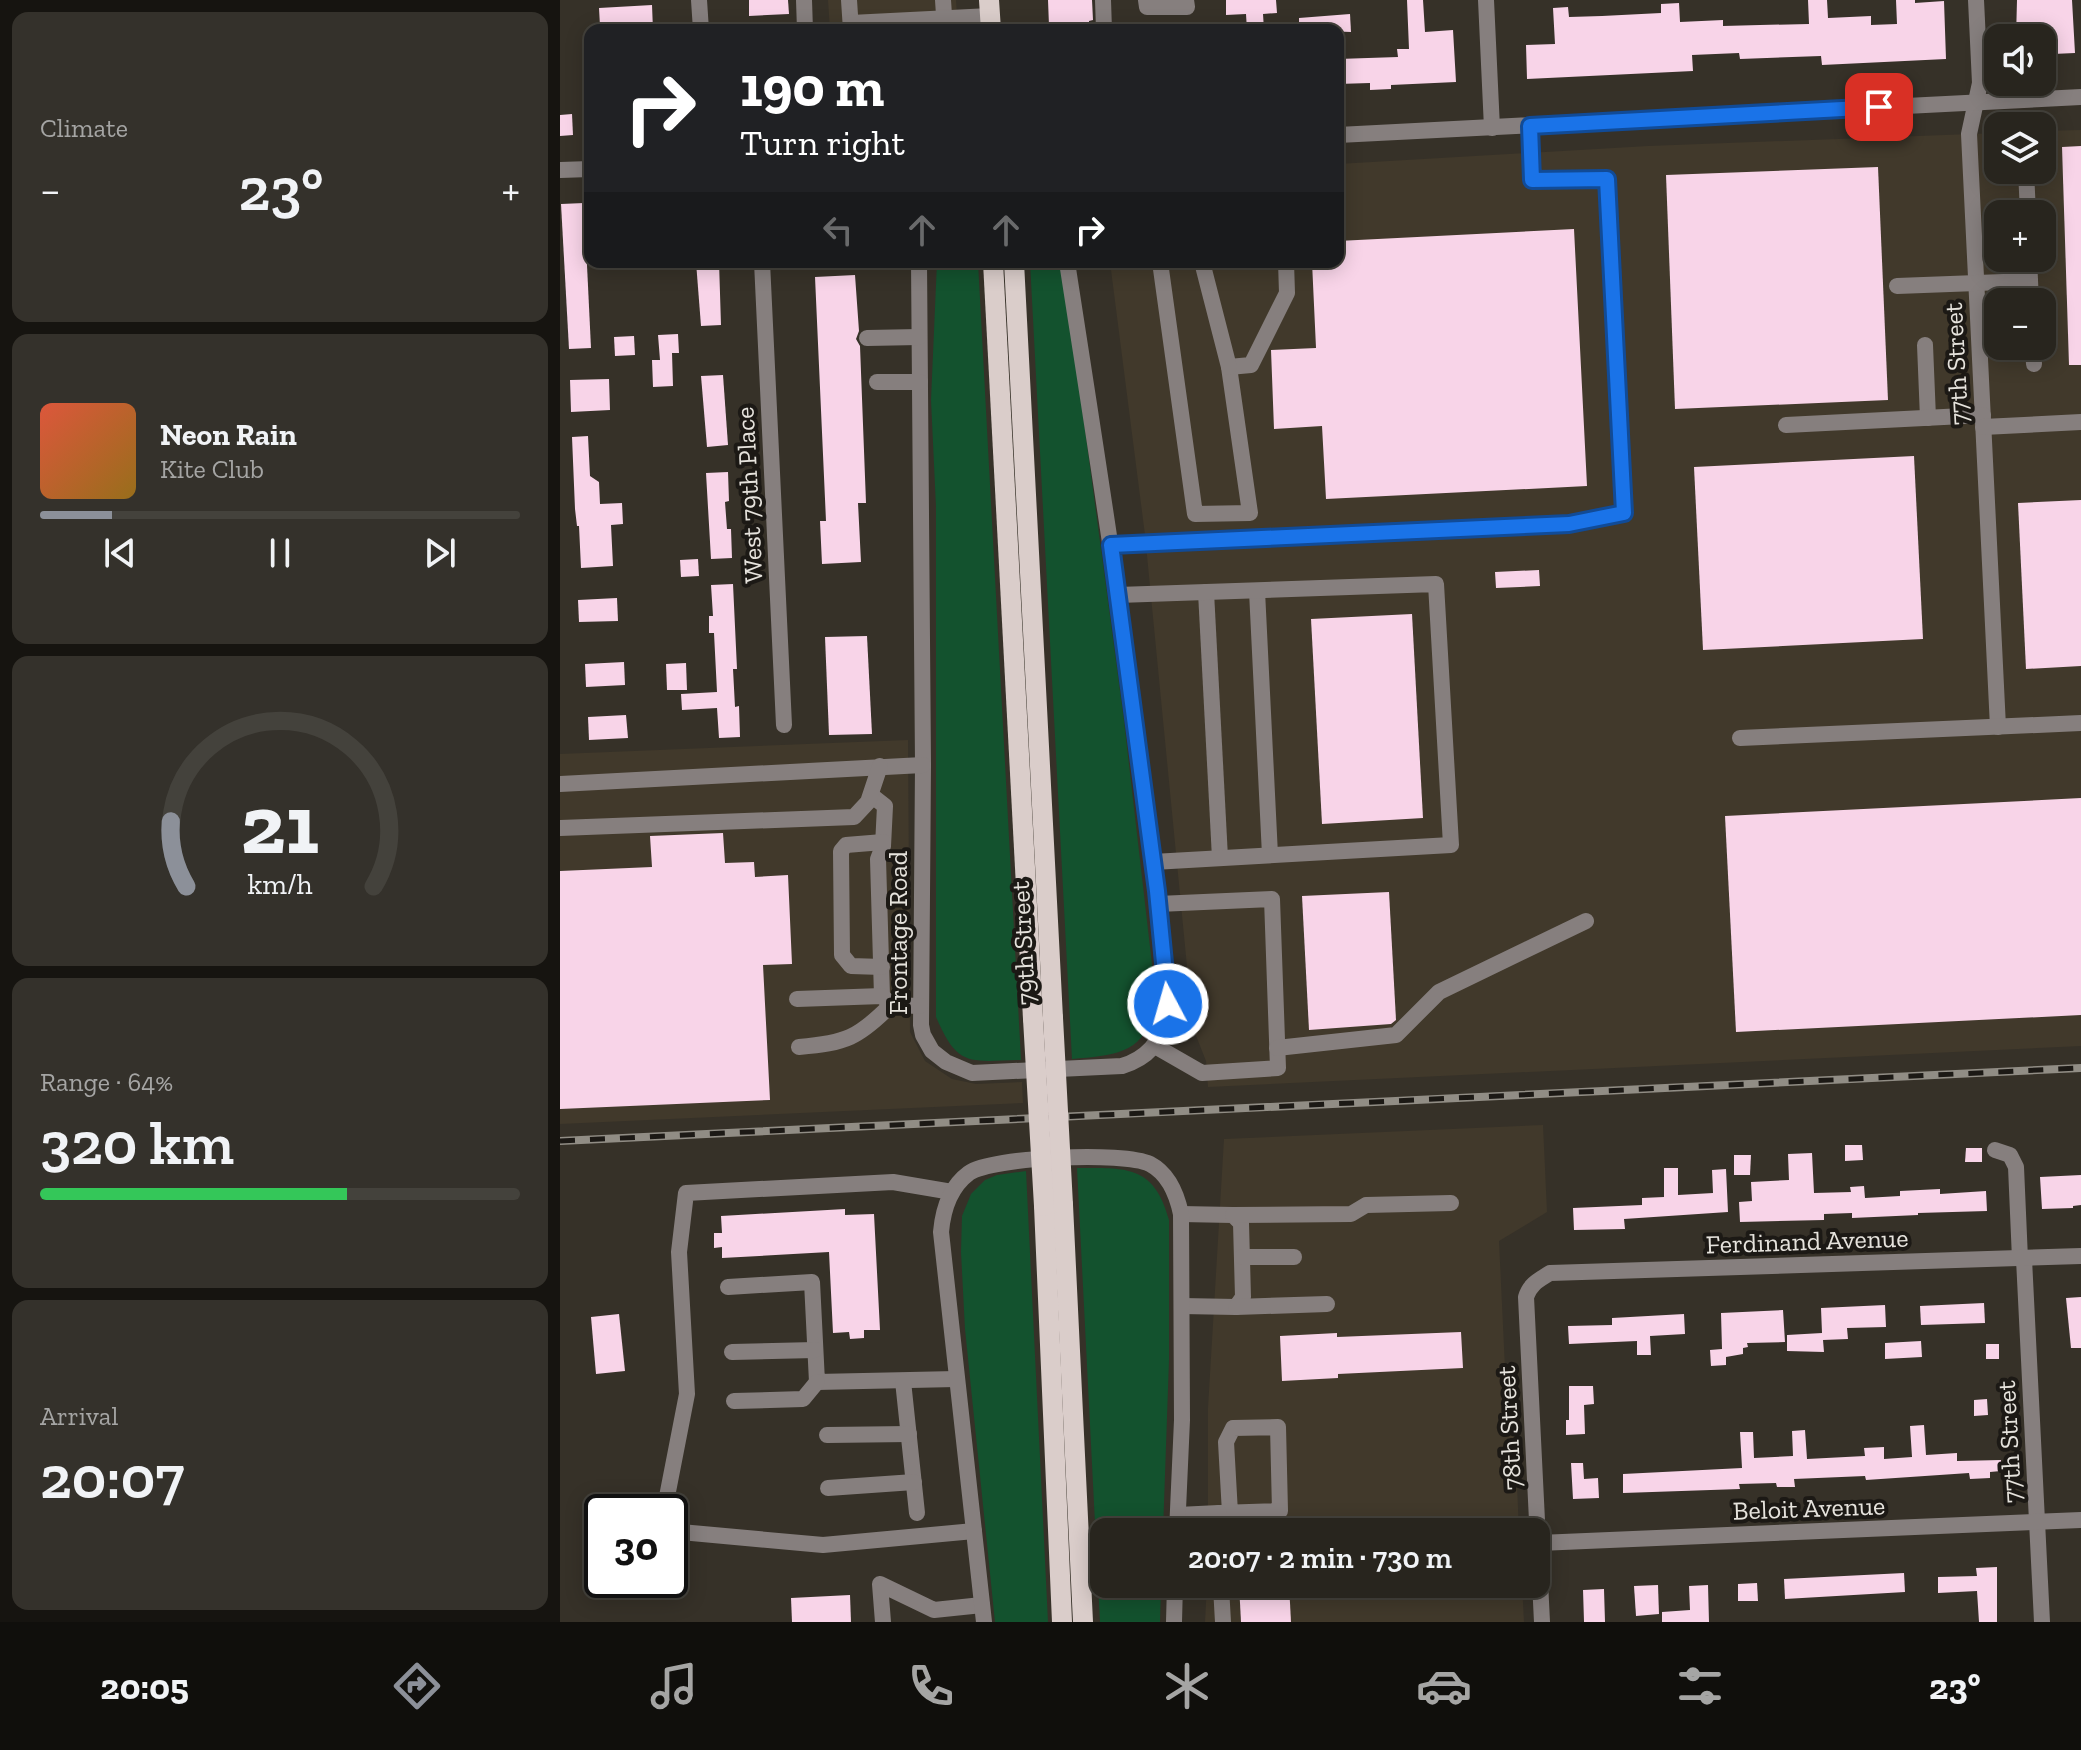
<!DOCTYPE html>
<html lang="en">
<head>
<meta charset="utf-8">
<style>
	body { margin:0; font-family:"Zilla Slab",serif; background:#34312b; color:#f1f3f6; height:100vh; display:flex; flex-direction:column; font-size:30px; white-space:nowrap }
	* { box-sizing:border-box; margin:0 }
	p { font-size:26px; color:#a5a5a4 }
	.icon { flex:none; width:44px; height:44px; fill:none; stroke:currentColor; stroke-width:2; stroke-linecap:round; stroke-linejoin:round }
	.map { position:relative; flex:1; overflow:hidden }
	.drawer { display:flex; flex-direction:column; gap:12px; padding:12px; background:#161410; width:560px }
	.drawer>* { flex:none }
	.guide { position:absolute; left:24px; top:24px; width:760px; height:244px; border-radius:16px; box-shadow:0 4px 20px #0003,0 0 0 2px #44423c; background:#202124; color:#fff; overflow:hidden }
	.buttons { position:absolute; left:1424px; top:24px; display:grid; gap:16px }
	.buttons a { display:grid; place-items:center; width:72px; height:72px; border-radius:16px; background:#28251e; box-shadow:0 4px 20px #0003,0 0 0 2px #44423c; font-size:40px }
	.speed { position:absolute; left:24px; top:1494px; display:flex; gap:16px; font-size:40px; font-weight:700; text-align:center }
	.speed>* { display:grid; place-content:center; width:104px; height:104px; border-radius:50%; background:#28251e; box-shadow:0 4px 20px #0003,0 0 0 2px #44423c; line-height:1 }
	.speed .limit { border:4px solid #111; border-radius:12px; background:#fff; color:#111 }
	.pin { position:absolute; display:grid; place-items:center; width:68px; height:68px; color:#fff; margin:-34px; border-radius:16px; box-shadow:0 4px 12px #0006 }
	.me { position:absolute; width:88px; margin:-44px; rotate:354deg; stroke-linejoin:round; filter:drop-shadow(0 0 6px #0008) }
	.turn { display:flex; align-items:center; gap:28px; height:168px; padding:0 24px; font-size:36px }
	.turn .icon { width:104px; height:104px; stroke-width:2.5 }
	.turn b { display:block; font-size:56px; line-height:68px }
	.lanes { display:flex; align-items:center; height:76px; padding:0 24px; background:#0003; justify-content:center; gap:40px; direction:ltr }
	.lanes .off { opacity:.35 }
	.big { font-size:60px; font-weight:600; line-height:1.1 }
	.drawer .card { flex:1; display:flex; flex-direction:column; justify-content:center; gap:12px; min-width:0; padding:0 28px; border-radius:16px; background:#34312b }
	.drawer .dial { align-items:center; gap:0 }
	.dial svg { height:208px; overflow:visible; fill:none; stroke:#44423c; stroke-width:7; stroke-linecap:round; text-anchor:middle }
	.dial text { fill:#f1f3f6; stroke:none }
	.song { display:flex; align-items:center; gap:24px }
	.cover { width:96px; height:96px; border-radius:12px; background:linear-gradient(135deg,hsl(10 70% 55%),hsl(40 70% 35%)) }
	.played { height:8px; border-radius:4px; background:linear-gradient(90deg,#8c9099 15%,#44423c 15%) }
	.keys { display:flex; justify-content:space-around; direction:ltr }
	.heat { display:flex; justify-content:space-between; align-items:center; font-size:44px; direction:ltr }
	.charge { height:12px; border-radius:6px; background:linear-gradient(90deg,#34c759 64%,#44423c 0) }
	.trip { position:absolute; left:530px; top:1518px; width:460px; height:80px; border-radius:16px; background:#28251e; box-shadow:0 4px 20px #0003,0 0 0 2px #44423c; font-weight:600; line-height:80px; text-align:center }
	.menu { display:flex; height:128px; justify-content:space-around; align-items:center; background:#100f0c; color:#a5a5a4 }
	.menu .icon { width:56px; height:56px }
	.menu .on { color:#8c9099 }
	.menu b { font-size:36px; color:#f1f3f6 }
	main { display:flex; flex:1; min-height:0 }
	.map>svg:first-child { display:block }
	.built { fill:#41392b; fill-rule:evenodd }
	.green { fill:#13522e }
	.building { fill:#f8d4e8 }
	.lines { fill:none; stroke-linecap:round; stroke-linejoin:round }
	.minor { stroke:#867f7e; stroke-width:16 }
	.major { stroke:#dacdca; stroke-width:20 }
	.rail-casing { stroke:#918d85; stroke-width:8 }
	.rail { stroke:#1c1915; stroke-width:5; stroke-dasharray:15; stroke-linecap:butt }
	.major-bridge { stroke:#dacdca; stroke-width:20 }
	.route-casing { stroke:#114b97; stroke-width:20 }
	.route { stroke:#1a73e8; stroke-width:14 }
	.labels { text-anchor:middle; dominant-baseline:central; stroke-width:8; stroke-linejoin:round; paint-order:stroke }
	.street-label { font-size:26px; fill:#e6e3dd; stroke:#1c1915 }
</style>
</head>
<body>
<main>
<section class="drawer">
<div class="card"><p>Climate</p>
<div class="heat"><a>−</a><b class="big">23°</b><a>+</a></div>
</div>
<div class="card">
<div class="song"><i class="cover"></i><div><b>Neon Rain</b><p>Kite Club</p></div></div>
<div class="played"></div>
<div class="keys"><svg class="icon" aria-label="previous" viewBox="0 0 24 24"><path d="M18 5L8 12l10 7zM5 5v14"/></svg><svg class="icon" aria-label="pause" viewBox="0 0 24 24"><path d="M8 5v14M16 5v14"/></svg><svg class="icon" aria-label="next" viewBox="0 0 24 24"><path d="M6 5l10 7-10 7zM19 5v14"/></svg></div>
</div>
<div class="card dial"><svg viewBox="0 0 100 80">
<path d="M14 69A42 42 0 1 1 86 69"/>
<path d="M14 69A42 42 0 0 1 8 44" stroke="#8c9099"/>
<text x="50" y="56" font-size="32" font-weight="700">21</text>
<text x="50" y="72" font-size="11">km/h</text>
</svg></div>
<div class="card"><p>Range · 64%</p><b class="big">320 km</b><div class="charge"></div></div>
<div class="card"><p>Arrival</p><b class="big">20:07</b></div>
</section>
<div class="map">
<svg width="1521" height="1622" viewBox="0 0 1521 1622">
	<rect width="100%" height="100%" fill="#363128"/>
	<g class="built">
		<polygon points="268,0 396,0 398,30 270,30"/>
		<path d="M1521,130V1046L648,1087L646,1061L633,1028L585,535L550,262H778V164L1088,146L1438,133V170H1482V131ZM1438,214H1482V258H1438ZM1438,302H1482V346H1438Z"/>
		<polygon points="348,740 350,1032 365,1061 392,1079 416,1084 462,1082 463,1103 0,1124 0,754"/>
		<polygon points="983,1125 987,1212 939,1241 946,1389 953,1389 959,1532 648,1532 648,1408 664,1139"/>
		<polygon points="647,1584 962,1584 964,1622 645,1622"/>
	</g>
	<g class="green">
		<path d="M377,262H418L461,1060C409,1061 398,1068 376,1017V507L371,400Z"/>
		<path d="M470,262H500L509,310L564,721L596,999C588,1053 559,1055 512,1059Z"/>
		<path d="M517,1168C567,1168 594,1165 609,1220V1360L603,1532H544V1584H601L600,1622H540Z"/>
		<polygon points="466,1171 488,1622 435,1622 405,1329 401,1252 402,1216 411,1194 425,1180 437,1175"/>
	</g>
	<g class="building">
		<polygon points="189,0 228,0 229,14 189,16"/>
		<polygon points="488,0 532,0 533,20 529,21 529,24 489,26"/>
		<polygon points="666,0 716,0 717,13 703,14 704,30 687,30 686,14 666,15"/>
		<polygon points="847,0 863,0 865,32 893,30 896,82 831,85 831,89 810,90 810,83 778,84 778,59 838,57 837,49 849,49"/>
		<polygon points="1248,0 1267,0 1268,18 1311,16 1311,25 1337,24 1336,0 1355,0 1355,3 1384,1 1386,59 1262,65 1261,56 1180,59 1179,53 1132,55 1133,71 967,79 966,45 995,44 993,8 1008,7 1009,17 1042,16 1101,13 1101,4 1119,3 1120,22 1163,20 1163,26 1200,25 1249,24"/>
		<polygon points="1457,0 1512,0 1515,53 1493,54 1492,38 1456,38"/>
		<polygon points="92,5 93,30 64,30 64,25 40,26 39,8"/>
		<polygon points="790,14 791,32 739,30 739,18"/>
		<polygon points="12,114 13,135 0,136 0,115"/>
		<polygon points="1521,146 1521,365 1509,365 1502,147"/>
		<polygon points="1318,167 1328,400 1115,409 1106,175"/>
		<polygon points="24,203 31,348 9,349 1,204"/>
		<polygon points="1014,229 1027,486 766,499 762,426 714,429 711,350 756,348 752,262 778,262 778,241"/>
		<polygon points="136,262 159,262 161,325 141,326"/>
		<polygon points="295,275 299,331 296,339 300,346 306,503 298,503 301,562 262,564 260,521 266,521 255,277"/>
		<polygon points="118,334 119,353 112,353 113,386 93,387 92,360 100,360 98,335"/>
		<polygon points="74,336 75,355 55,356 54,337"/>
		<polygon points="163,375 168,445 147,447 141,376"/>
		<polygon points="49,379 50,410 11,412 10,380"/>
		<polygon points="28,436 30,476 39,482 40,504 62,503 63,524 51,525 53,566 21,568 19,526 17,526 15,509 12,437"/>
		<polygon points="1354,456 1363,639 1143,650 1134,467"/>
		<polygon points="168,472 169,501 165,502 167,529 171,529 172,558 151,559 146,473"/>
		<polygon points="1521,500 1521,666 1466,669 1458,503"/>
		<polygon points="138,559 139,576 121,577 120,560"/>
		<polygon points="979,570 980,586 936,588 935,572"/>
		<polygon points="173,584 177,669 173,669 175,707 179,706 180,737 159,738 157,708 122,710 121,694 157,692 154,633 149,633 149,616 153,616 151,585"/>
		<polygon points="57,598 58,621 19,622 18,600"/>
		<polygon points="852,614 863,818 762,824 751,619"/>
		<polygon points="307,636 312,734 269,735 265,637"/>
		<polygon points="64,662 65,685 26,687 25,664"/>
		<polygon points="126,663 127,690 107,690 106,664"/>
		<polygon points="66,715 68,738 29,740 28,717"/>
		<polygon points="1521,798 1521,1015 1176,1032 1165,816"/>
		<polygon points="163,833 165,863 194,862 195,877 228,875 232,964 203,965 210,1100 0,1109 0,871 92,867 90,836"/>
		<polygon points="829,892 836,1020 831,1024 749,1030 742,896"/>
		<polygon points="1285,1145 1302,1145 1303,1160 1285,1161"/>
		<polygon points="1406,1148 1422,1148 1422,1162 1405,1162"/>
		<polygon points="1252,1153 1254,1193 1291,1192 1290,1187 1304,1186 1305,1198 1340,1196 1340,1191 1380,1189 1380,1194 1426,1191 1427,1211 1358,1213 1358,1215 1292,1218 1292,1213 1264,1214 1264,1220 1180,1222 1179,1202 1192,1201 1191,1182 1229,1180 1228,1154"/>
		<polygon points="1174,1155 1191,1155 1190,1175 1174,1175"/>
		<polygon points="1104,1168 1118,1168 1118,1195 1153,1193 1152,1170 1166,1169 1168,1212 1064,1219 1065,1229 1014,1230 1013,1208 1082,1205 1082,1198 1104,1197"/>
		<polygon points="1521,1175 1521,1205 1513,1206 1513,1208 1482,1209 1480,1177"/>
		<polygon points="285,1209 285,1215 314,1214 320,1330 304,1330 304,1338 290,1339 289,1332 273,1333 269,1252 162,1258 162,1247 154,1248 154,1233 162,1233 161,1216"/>
		<polygon points="1521,1297 1521,1348 1511,1348 1506,1298"/>
		<polygon points="1424,1303 1425,1323 1361,1325 1360,1306"/>
		<polygon points="1325,1305 1326,1327 1287,1328 1288,1339 1263,1340 1264,1352 1227,1351 1227,1335 1262,1333 1261,1308"/>
		<polygon points="1223,1310 1225,1342 1187,1343 1188,1347 1183,1348 1183,1354 1166,1357 1166,1365 1151,1366 1150,1350 1162,1349 1161,1313"/>
		<polygon points="59,1314 65,1371 36,1374 31,1317"/>
		<polygon points="1124,1314 1125,1334 1090,1336 1091,1355 1077,1355 1077,1341 1009,1344 1008,1326 1052,1325 1052,1318"/>
		<polygon points="901,1332 903,1368 778,1374 778,1378 722,1381 720,1336 777,1333 777,1337"/>
		<polygon points="1361,1341 1362,1357 1325,1359 1325,1343"/>
		<rect x="1426" y="1344" width="13" height="15"/>
		<polygon points="1009,1386 1033,1386 1034,1404 1024,1405 1025,1434 1006,1435 1006,1420 1009,1420"/>
		<polygon points="1427,1399 1428,1415 1414,1416 1414,1400"/>
		<polygon points="1364,1425 1366,1455 1397,1453 1397,1461 1441,1460 1441,1471 1430,1472 1430,1478 1410,1479 1409,1473 1306,1480 1305,1476 1234,1479 1235,1487 1217,1487 1216,1483 1179,1484 1180,1489 1063,1493 1063,1474 1182,1468 1180,1432 1193,1432 1194,1458 1233,1456 1232,1431 1245,1430 1247,1459 1305,1456 1304,1448 1324,1447 1324,1459 1352,1457 1350,1426"/>
		<polygon points="1011,1463 1023,1463 1024,1479 1038,1478 1039,1498 1013,1499"/>
		<polygon points="1437,1567 1437,1622 1419,1622 1417,1591 1378,1593 1378,1577 1417,1576 1416,1568"/>
		<polygon points="1344,1573 1345,1592 1225,1599 1224,1579"/>
		<polygon points="1197,1583 1198,1601 1178,1601 1178,1584"/>
		<polygon points="679,1584 729,1584 731,1622 681,1622"/>
		<polygon points="1098,1585 1099,1614 1076,1616 1074,1586"/>
		<polygon points="1148,1585 1149,1622 1102,1622 1102,1612 1130,1610 1129,1586"/>
		<polygon points="1044,1589 1045,1622 1024,1622 1023,1590"/>
		<polygon points="290,1595 291,1622 232,1622 231,1598"/>
	</g>
	<g class="lines">
		<g class="minor">
			<polyline points="139,0 141,30"/>
			<polyline points="244,0 245,30"/>
			<polyline points="289,0 291,30"/>
			<polyline points="383,0 385,30"/>
			<polyline points="543,0 544,30"/>
			<polyline points="586,0 587,7 627,7 626,0"/>
			<polyline points="926,0 932,128"/>
			<polyline points="1416,0 1420,83 1409,134 1438,727"/>
			<polyline points="291,23 430,16"/>
			<polyline points="778,135 1521,97"/>
			<polyline points="0,170 30,169"/>
			<polyline points="1466,170 1468,214"/>
			<polyline points="1469,258 1471,302"/>
			<polyline points="202,262 224,725"/>
			<path d="M359,262L363,765L361,1025L363,1035L372,1051L386,1062L412,1073L562,1066C592,1057 606,1035 608,1004C585,755 545,508 507,262"/>
			<polyline points="600,262 635,514 690,513 669,367 691,365 727,293 726,262"/>
			<polyline points="642,262 669,367"/>
			<polyline points="1337,286 1470,281"/>
			<polyline points="307,338 359,337"/>
			<polyline points="1365,345 1368,418"/>
			<polyline points="1473,346 1474,364"/>
			<polyline points="317,382 360,382"/>
			<polyline points="1226,425 1423,415"/>
			<polyline points="1423,427 1521,422"/>
			<polyline points="551,545 1009,524 1064,513 1047,179 972,180 970,126"/>
			<polyline points="697,591 710,855"/>
			<polyline points="646,592 660,858"/>
			<polyline points="558,595 876,584 891,845 593,862"/>
			<polyline points="1180,738 1521,723"/>
			<polyline points="0,784 363,765"/>
			<polyline points="311,795 325,806 323,846 318,859 322,996"/>
			<polyline points="0,828 294,817 308,802 320,766"/>
			<polyline points="322,967 291,966 282,955 281,851 286,845 323,842"/>
			<polyline points="237,999 322,996 331,1005 360,1006"/>
			<polyline points="595,1046 642,1073 718,1068 712,899 598,904"/>
			<path d="M239,1047C286,1043 298,1038 331,1005"/>
			<polyline points="717,1048 836,1035 879,992 1026,921"/>
			<polyline points="1435,1150 1450,1155 1456,1167 1460,1259"/>
			<polyline points="621,1214 673,1215 681,1223 683,1297 676,1307 622,1306"/>
			<polyline points="673,1215 791,1214 806,1205 891,1203"/>
			<polyline points="682,1257 734,1257"/>
			<polyline points="1464,1259 1482,1622"/>
			<polyline points="168,1287 252,1282 257,1382 396,1379"/>
			<polyline points="676,1307 767,1304"/>
			<polyline points="172,1352 255,1350"/>
			<polyline points="343,1381 357,1513"/>
			<polyline points="174,1401 243,1399 257,1382"/>
			<polyline points="267,1435 349,1434"/>
			<polyline points="268,1488 354,1482"/>
			<polyline points="104,1512 127,1394 119,1252 126,1193 333,1182 392,1192"/>
			<polyline points="659,1513 720,1511 718,1427 673,1428 666,1442 670,1513"/>
			<polyline points="618,1515 659,1513 659,1532"/>
			<polyline points="110,1531 263,1545 414,1531"/>
			<polyline points="979,1543 1521,1520"/>
			<polyline points="615,1587 661,1587 661,1584"/>
			<polyline points="661,1587 663,1622"/>
			<polyline points="323,1622 320,1584 374,1610 422,1605"/>
			<path d="M424,1622L381,1232C383,1209 390,1187 409,1173C432,1157 564,1151 590,1164C609,1174 617,1195 621,1214L622,1420L617,1532"/>
			<polyline points="614,1622 615,1584"/>
			<path d="M982,1622L966,1297C970,1284 979,1280 990,1273L1521,1256"/>
		</g>
		<g class="major">
			<polyline points="429,0 431,30"/>
			<polyline points="433,262 473,1019"/>
			<polyline points="454,262 493,1018"/>
			<polyline points="503,1205 523,1622"/>
			<polyline points="484,1206 502,1622"/>
		</g>
		<defs>
			<polyline id="rail" points="0,1141 1521,1068"/>
		</defs>
		<use href="#rail" class="rail-casing"/>
		<use href="#rail" class="rail"/>
		<g class="major-bridge">
			<polyline points="493,1018 503,1205"/>
			<polyline points="473,1019 484,1206"/>
		</g>
	</g>
	<g class="lines">
		<defs>
			<polyline id="route" points="608,1004 597,891 551,545 1009,524 1064,513 1047,179 972,180 970,126 1319,107"/>
		</defs>
		<use href="#route" class="route-casing"/>
		<use href="#route" class="route"/>
	</g>
	<g class="labels">
		<g class="street-label">
			<text transform="translate(1396 364) rotate(-93)">77th Street</text>
			<text transform="translate(189 495) rotate(-93)">West 79th Place</text>
			<text transform="translate(338 933) rotate(-90)">Frontage Road</text>
			<text transform="translate(463 943) rotate(-93)">79th Street</text>
			<text transform="translate(1247 1241) rotate(-2)">Ferdinand Avenue</text>
			<text transform="translate(949 1428) rotate(-93)">78th Street</text>
			<text transform="translate(1449 1442) rotate(-93)">77th Street</text>
			<text transform="translate(1249 1508) rotate(-2)">Beloit Avenue</text>
		</g>
	</g>
</svg>
<div class="buttons">
<a><svg class="icon" aria-label="sound" viewBox="0 0 24 24"><path d="M4 9h4l5-4v14l-5-4H4zM17 9q2 3 0 6"/></svg></a>
<a><svg class="icon" aria-label="layers" viewBox="0 0 24 24"><path d="M12 4l9 5-9 5-9-5zM3 14l9 5 9-5"/></svg></a>
<a>+</a>
<a>−</a>
</div>
<div class="speed"><div class="limit">30</div></div>
<div class="pin" style="left:1319px;top:107px;background:#d93025"><svg class="icon" aria-label="arrive" viewBox="0 0 24 24"><path d="M6 21V4h12l-3 4 3 4H6"/></svg></div>
<svg class="me" style="left:608px;top:1004px" viewBox="-20 -20 40 40"><circle r="17" fill="#1a73e8" stroke="#fff" stroke-width="3"/><path d="M0-11L8 9 0 5-8 9z" fill="#fff"/></svg>
<div class="trip">20:07 · 2 min · 730 m</div>
<div class="guide">
<div class="turn"><svg class="icon" aria-label="right" viewBox="0 0 24 24"><path d="M7 20v-9h11M14 6l5 5-5 5"/></svg><div><b>190 m</b>Turn right</div></div>
<div class="lanes"><svg class="icon off" aria-label="left" viewBox="0 0 24 24"><path d="M17 20v-9H6M10 6l-5 5 5 5"/></svg><svg class="icon off" aria-label="ahead" viewBox="0 0 24 24"><path d="M12 20V5M6 11l6-6 6 6"/></svg><svg class="icon off" aria-label="ahead" viewBox="0 0 24 24"><path d="M12 20V5M6 11l6-6 6 6"/></svg><svg class="icon" aria-label="right" viewBox="0 0 24 24"><path d="M7 20v-9h11M14 6l5 5-5 5"/></svg></div>
</div>
</div>
</main>
<nav class="menu">
<b>20:05</b>
<svg class="icon on" aria-label="directions" viewBox="0 0 24 24"><path d="M12 3l9 9-9 9-9-9zM9 14v-3h6M13 9l2 2-2 2"/></svg>
<svg class="icon" aria-label="music" viewBox="0 0 24 24"><path d="M9 18V5l10-2v13"/><circle cx="6" cy="18" r="3"/><circle cx="16" cy="16" r="3"/></svg>
<svg class="icon" aria-label="phone" viewBox="0 0 24 24"><path d="M5 4h4l2 5-3 2q2 4 5 5l2-3 5 2v4C11 20 4 13 5 4z"/></svg>
<svg class="icon" aria-label="climate" viewBox="0 0 24 24"><path d="M12 3v18M4 7l16 10M4 17L20 7"/></svg>
<svg class="icon" aria-label="car" viewBox="0 0 24 24"><path d="M5 17H2v-5l4-1 3-4h7l3 4 3 1v5h-3M9 17h6M6 11h13"/><circle cx="7" cy="17" r="2"/><circle cx="17" cy="17" r="2"/></svg>
<svg class="icon" aria-label="filters" viewBox="0 0 24 24"><path d="M4 7h16M4 17h16"/><circle cx="9" cy="7" r="2"/><circle cx="15" cy="17" r="2"/></svg>
<b>23°</b>
</nav>
</body>
</html>
